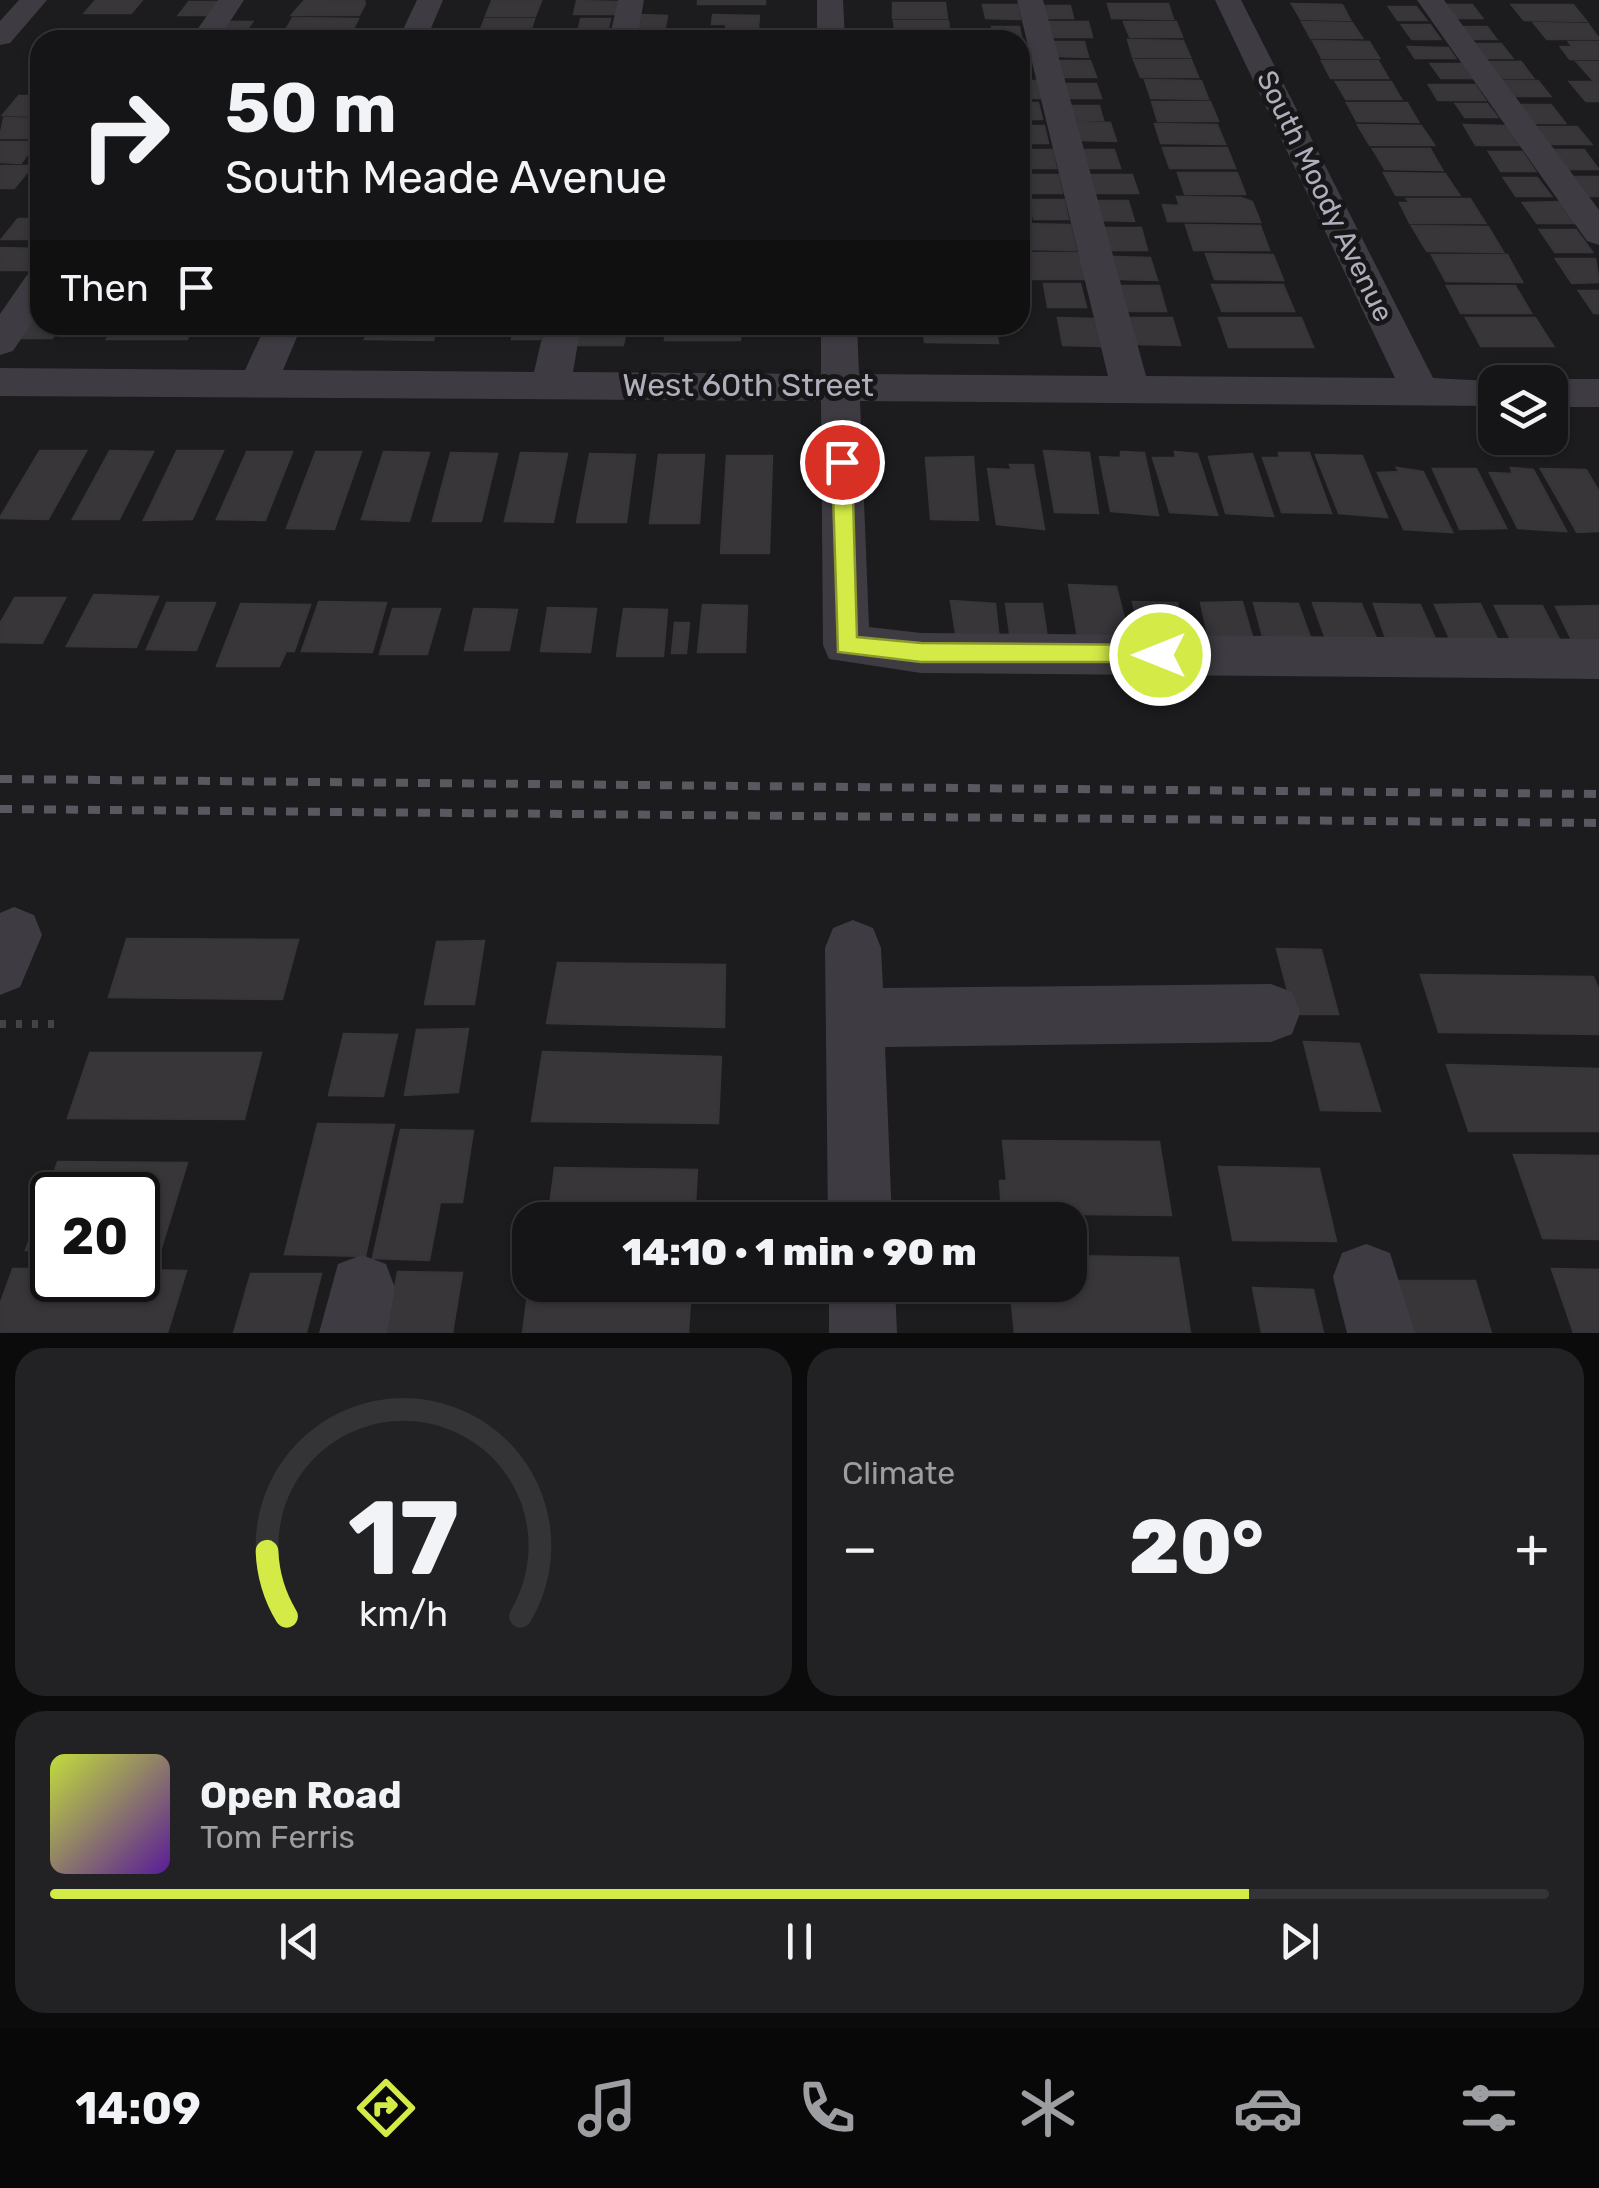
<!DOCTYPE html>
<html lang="en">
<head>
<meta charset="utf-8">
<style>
	body { margin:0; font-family:Rubik,sans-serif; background:#222123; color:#f1f3f6; height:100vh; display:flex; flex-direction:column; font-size:38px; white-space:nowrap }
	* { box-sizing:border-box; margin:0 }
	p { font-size:32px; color:#9d9ea1 }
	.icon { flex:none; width:55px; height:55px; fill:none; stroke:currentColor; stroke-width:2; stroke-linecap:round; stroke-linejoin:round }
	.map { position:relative; height:1333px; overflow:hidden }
	.sheet { display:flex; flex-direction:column; gap:15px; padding:15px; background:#0c0b0c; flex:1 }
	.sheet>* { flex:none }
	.hud { position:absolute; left:30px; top:30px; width:1000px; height:305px; border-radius:30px; box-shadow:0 2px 8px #0004,0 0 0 2px #343335; background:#151416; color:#f1f3f6; overflow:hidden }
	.fabs { position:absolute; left:1478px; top:365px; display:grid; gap:20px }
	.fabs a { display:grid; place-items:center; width:90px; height:90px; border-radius:20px; background:#151416; box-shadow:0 2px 8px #0004,0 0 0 2px #343335; font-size:50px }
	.speed { position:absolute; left:30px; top:1172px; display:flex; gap:20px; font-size:50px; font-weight:700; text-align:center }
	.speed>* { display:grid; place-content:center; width:130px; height:130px; border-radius:50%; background:#151416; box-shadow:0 2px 8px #0004,0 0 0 2px #343335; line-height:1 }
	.speed .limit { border:5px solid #111; border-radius:15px; background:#fff; color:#111 }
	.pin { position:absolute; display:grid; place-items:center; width:85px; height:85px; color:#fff; margin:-42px; border:5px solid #fff; border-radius:50%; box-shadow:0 2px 10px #0007 }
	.me { position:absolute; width:110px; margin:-55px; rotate:270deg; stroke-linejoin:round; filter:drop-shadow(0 0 8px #0008) }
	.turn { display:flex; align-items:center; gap:35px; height:210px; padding:0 30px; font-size:45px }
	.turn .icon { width:130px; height:130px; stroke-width:2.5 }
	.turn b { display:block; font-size:70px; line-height:85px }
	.then { display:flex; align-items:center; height:95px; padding:0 30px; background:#0003; gap:20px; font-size:38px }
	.big { font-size:75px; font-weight:800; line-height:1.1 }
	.sheet .card { flex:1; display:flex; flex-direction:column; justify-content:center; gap:15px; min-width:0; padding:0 35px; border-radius:30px; background:#222123 }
	.sheet .dial { align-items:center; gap:0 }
	.dial svg { height:260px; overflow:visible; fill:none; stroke:#343335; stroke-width:7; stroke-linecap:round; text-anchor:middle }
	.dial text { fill:#f1f3f6; stroke:none }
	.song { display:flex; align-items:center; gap:30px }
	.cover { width:120px; height:120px; border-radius:15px; background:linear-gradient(135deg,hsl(70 70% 55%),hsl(270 70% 35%)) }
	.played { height:10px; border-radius:5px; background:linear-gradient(90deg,#d4ea46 80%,#343335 80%) }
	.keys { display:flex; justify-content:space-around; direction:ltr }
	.heat { display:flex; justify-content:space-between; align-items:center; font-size:55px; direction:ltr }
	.sheet .tiles { flex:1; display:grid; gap:15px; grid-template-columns:1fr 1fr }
	.card:last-child { grid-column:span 2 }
	.trip { position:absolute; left:512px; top:1202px; width:575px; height:100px; border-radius:30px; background:#151416; box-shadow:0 2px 8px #0004,0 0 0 2px #343335; font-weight:800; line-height:100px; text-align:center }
	.menu { display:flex; height:160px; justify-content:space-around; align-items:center; background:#080809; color:#9d9ea1 }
	.menu .icon { width:70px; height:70px }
	.menu .selected { color:#d4ea46 }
	.menu b { font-size:45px; color:#f1f3f6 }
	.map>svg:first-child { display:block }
	.building { fill:#383639; stroke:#373539; stroke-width:2.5 }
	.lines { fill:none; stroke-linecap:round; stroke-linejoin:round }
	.path { stroke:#434249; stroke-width:8; stroke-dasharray:6 10; stroke-linecap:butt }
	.minor { fill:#3e3c42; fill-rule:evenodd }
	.rail { stroke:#59575f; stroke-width:8; stroke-dasharray:12 10; stroke-linecap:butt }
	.route { fill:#d4ea46; stroke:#8a982e; stroke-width:2.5 }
	.labels { text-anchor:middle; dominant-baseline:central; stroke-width:10; stroke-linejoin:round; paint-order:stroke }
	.far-street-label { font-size:28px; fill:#b1aebc; stroke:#171618 }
	.street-label { font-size:32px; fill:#b1aebc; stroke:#171618 }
</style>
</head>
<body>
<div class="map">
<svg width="1599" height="1333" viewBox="0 0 1599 1333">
	<rect width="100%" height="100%" fill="#1c1b1d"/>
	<g class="building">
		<polygon points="96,0 142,0 131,13 85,13"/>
		<polygon points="305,0 364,1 365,4 359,15 292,15"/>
		<rect x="698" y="0" width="67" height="4"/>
		<polygon points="492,1 541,1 535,16 486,16"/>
		<polygon points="577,1 617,2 614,14 574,14"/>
		<polygon points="189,2 218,2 209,15 179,15"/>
		<polygon points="893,3 945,3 947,18 893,18"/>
		<polygon points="1108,4 1168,4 1173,19 1112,18"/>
		<polygon points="1292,4 1342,5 1350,20 1301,19"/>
		<polygon points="983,5 1017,5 1020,19 986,18"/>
		<polygon points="1440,5 1472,5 1482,18 1450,18"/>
		<polygon points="1512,5 1573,5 1586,21 1524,20"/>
		<polygon points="1042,6 1070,6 1073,18 1045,18"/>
		<polygon points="1389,7 1416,7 1426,20 1398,20"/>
		<polygon points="641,15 667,16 665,27 638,27"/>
		<polygon points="713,15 759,16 758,28 726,28 726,24 712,24"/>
		<polygon points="293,18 358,19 350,34 284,33"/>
		<polygon points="485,19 534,19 529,35 479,34"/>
		<polygon points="581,19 610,19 607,32 578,32"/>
		<polygon points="894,21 948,21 950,36 896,36"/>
		<polygon points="228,22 252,22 244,33 220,33"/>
		<polygon points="1046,22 1088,22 1092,37 1050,37"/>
		<polygon points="1124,22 1176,22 1182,37 1130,37"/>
		<polygon points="1302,22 1352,23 1362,38 1311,38"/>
		<polygon points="1534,23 1588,24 1599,39 1547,39"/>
		<polygon points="1402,25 1430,25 1440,39 1412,39"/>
		<polygon points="992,27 1019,27 1021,37 994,37"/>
		<polygon points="1460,27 1487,27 1496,39 1469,39"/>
		<polygon points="69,36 148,36 145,40 65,40"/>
		<polygon points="284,36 353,36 351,40 281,40"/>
		<polygon points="1128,40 1183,41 1190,57 1133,57"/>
		<polygon points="1313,41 1369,42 1379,58 1322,58"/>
		<polygon points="1052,42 1084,42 1088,57 1056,56"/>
		<polygon points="1569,42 1599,42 1599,59 1570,59 1561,47 1573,47"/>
		<polygon points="1472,44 1501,44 1512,58 1482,58"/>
		<polygon points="1408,47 1448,48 1455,58 1415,58"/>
		<polygon points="1134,60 1191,60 1198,77 1141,77"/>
		<polygon points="1059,61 1090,61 1096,77 1064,77"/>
		<polygon points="1322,61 1378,61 1388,78 1331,78"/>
		<polygon points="1485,62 1521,62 1533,78 1497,78"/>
		<polygon points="1577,62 1599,62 1599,80 1593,80"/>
		<polygon points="1431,64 1461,64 1471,78 1441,78"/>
		<polygon points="1145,80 1201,81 1208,99 1151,98"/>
		<polygon points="1020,81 1036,81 1040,98 1020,98"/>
		<polygon points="1505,81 1538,81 1550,96 1516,96"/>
		<polygon points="1336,82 1391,82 1401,99 1346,99"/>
		<polygon points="1570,82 1599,82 1599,101 1586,101"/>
		<polygon points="1064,84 1096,84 1101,98 1068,98"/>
		<polygon points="1429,85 1475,85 1485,100 1438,100"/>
		<polygon points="19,96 40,96 40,116 3,115"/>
		<polygon points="1152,102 1210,102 1218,121 1158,121"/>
		<polygon points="1020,103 1038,103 1042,119 1020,119"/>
		<polygon points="1347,103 1407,103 1418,122 1357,121"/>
		<polygon points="1456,104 1487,104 1497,117 1465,117"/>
		<polygon points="1517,105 1551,105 1565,123 1530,123"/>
		<polygon points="1069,106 1099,106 1103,120 1073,120"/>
		<polygon points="4,118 40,119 40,138 0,138"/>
		<polygon points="1073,122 1110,123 1116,141 1078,140"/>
		<polygon points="1155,124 1217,125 1225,144 1161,143"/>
		<polygon points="1358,125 1421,126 1434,145 1370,145"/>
		<polygon points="1464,125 1505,126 1518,145 1476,145"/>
		<polygon points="1020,126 1044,126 1048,143 1020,143"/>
		<polygon points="1532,127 1577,127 1591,144 1545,144"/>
		<polygon points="0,142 40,142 40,154 28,153 21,163 0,162"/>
		<polygon points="1163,148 1227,148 1235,168 1170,168"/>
		<polygon points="1373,149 1430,149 1442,170 1385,169"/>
		<polygon points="1020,150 1052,150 1056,168 1023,168"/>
		<polygon points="1081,150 1114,150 1120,168 1086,168"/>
		<polygon points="1550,150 1584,150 1598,169 1565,169"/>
		<polygon points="1489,152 1522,152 1535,171 1501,171"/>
		<polygon points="0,166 32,166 14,188 0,188"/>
		<polygon points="1178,173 1237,173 1245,194 1185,194"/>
		<polygon points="1384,173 1445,174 1459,195 1396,195"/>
		<polygon points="1024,175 1058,175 1062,193 1028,193"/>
		<polygon points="1088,175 1132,175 1138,193 1092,193"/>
		<polygon points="1574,177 1599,177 1599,196 1588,196"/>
		<polygon points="1504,178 1537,178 1551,196 1516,196"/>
		<polygon points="1177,197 1241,198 1252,202 1260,222 1168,221 1163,205 1180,206"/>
		<polygon points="1407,199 1470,199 1485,223 1410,223 1400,203 1410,203"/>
		<polygon points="1030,200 1064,200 1068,219 1034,219"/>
		<polygon points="1094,201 1128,201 1134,221 1099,220"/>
		<polygon points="1559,202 1574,223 1537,223 1523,203"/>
		<polygon points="18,219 40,219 40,239 2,239"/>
		<polygon points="1022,224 1070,225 1076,250 1026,249"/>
		<polygon points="1186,225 1260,226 1269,250 1194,250"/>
		<polygon points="1412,226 1488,227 1503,252 1427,251"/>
		<polygon points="1104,228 1141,228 1147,250 1110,250"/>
		<polygon points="1540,230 1576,230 1592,252 1555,252"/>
		<polygon points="0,248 40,249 40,256 31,270 0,270"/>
		<polygon points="1027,253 1079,253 1084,279 1031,279"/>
		<polygon points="1206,254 1273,255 1283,280 1215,279"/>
		<polygon points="1432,255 1507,255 1522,282 1446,281"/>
		<polygon points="1114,257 1150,258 1157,280 1119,279"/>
		<polygon points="1556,259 1595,259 1599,282 1572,283"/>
		<polygon points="1044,284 1080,284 1086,307 1048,307"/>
		<polygon points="1212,285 1283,285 1294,311 1222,311"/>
		<polygon points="1120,286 1159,286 1166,311 1127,311"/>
		<polygon points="1447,286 1515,286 1531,313 1461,313"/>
		<polygon points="1579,291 1599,291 1599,313 1594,313"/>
		<polygon points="34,311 40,311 40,325 61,325 52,338 16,338"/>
		<polygon points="1058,318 1093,319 1100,346 1063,345"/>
		<polygon points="1127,318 1172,318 1180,345 1134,344"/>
		<polygon points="1219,318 1301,318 1313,347 1229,347"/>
		<polygon points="1466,318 1535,318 1553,346 1481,346"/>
		<polygon points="115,325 195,325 187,339 107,339"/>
		<polygon points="371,325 438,325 433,340 365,339"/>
		<polygon points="515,325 544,325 540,339 512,339"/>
		<polygon points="575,325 627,325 623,345 572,345"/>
		<polygon points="667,325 740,325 740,340 665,340"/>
		<polygon points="923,325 995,325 998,343 925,342"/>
		<polygon points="40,451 86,451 48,519 0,518"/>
		<polygon points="110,451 153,452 119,519 73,519"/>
		<polygon points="177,451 223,451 192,519 144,520"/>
		<polygon points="1044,451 1089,453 1098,513 1055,512"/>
		<polygon points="247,452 292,452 265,520 217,519"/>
		<polygon points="316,452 361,452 334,529 287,528"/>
		<polygon points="384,452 429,453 409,521 362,519"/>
		<polygon points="1121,452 1144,453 1158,515 1111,511 1100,457 1121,458"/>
		<polygon points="1175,452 1197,454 1217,515 1170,512 1153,458 1176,458"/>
		<polygon points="451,453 497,454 481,521 433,521"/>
		<polygon points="521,453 567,454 553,522 505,521"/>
		<polygon points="1279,453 1309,453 1331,513 1282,512 1263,458 1280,458"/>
		<polygon points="590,454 635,455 626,522 577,522"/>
		<polygon points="1252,454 1273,516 1226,513 1209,457"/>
		<polygon points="659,455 704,455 699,523 650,523"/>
		<polygon points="1316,455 1362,456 1387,517 1339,513"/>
		<polygon points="727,456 772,456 769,553 721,553"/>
		<polygon points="973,457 978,520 931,519 926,458"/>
		<polygon points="1010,465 1033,465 1044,529 997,524 988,469 1012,470"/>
		<polygon points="1397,468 1423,472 1452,532 1404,529 1378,473 1400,472"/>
		<polygon points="1511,468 1533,470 1566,531 1518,528 1490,473 1513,474"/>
		<polygon points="1433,469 1476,469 1506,528 1460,529"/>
		<polygon points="1541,469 1586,470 1599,492 1599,531 1577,532"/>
		<polygon points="1069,585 1116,587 1129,638 1078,637"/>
		<polygon points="94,595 158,597 136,647 67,646"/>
		<polygon points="15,598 65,598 42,643 0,642 0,624"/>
		<polygon points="951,601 995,604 999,640 957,640"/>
		<polygon points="319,602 386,603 372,652 302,651"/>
		<polygon points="1133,602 1177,603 1185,639 1142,639"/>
		<polygon points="1242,602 1253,640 1209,639 1201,603"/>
		<polygon points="167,603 215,603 196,650 147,649"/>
		<polygon points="1254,603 1298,604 1311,640 1264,640"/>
		<polygon points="1313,603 1361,604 1376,638 1326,639"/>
		<polygon points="241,604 310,605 294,651 286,651 279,666 217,666"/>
		<polygon points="1006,604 1042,604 1047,638 1011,640"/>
		<polygon points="1374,604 1420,605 1436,641 1387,641"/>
		<polygon points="1480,604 1498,641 1451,641 1435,605"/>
		<polygon points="703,605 747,606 745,652 698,652"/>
		<polygon points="1495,606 1542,606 1560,641 1512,642"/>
		<polygon points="1599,606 1599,643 1574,644 1556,607"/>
		<polygon points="548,608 596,609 590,652 541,651"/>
		<polygon points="393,609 440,609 427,654 380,654"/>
		<polygon points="474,609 517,610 509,650 465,650"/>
		<polygon points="624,609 667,610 663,656 617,656"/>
		<polygon points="675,623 689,623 686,653 672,653"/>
		<polygon points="127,939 298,940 282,999 109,997"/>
		<polygon points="484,941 474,1004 425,1004 437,942"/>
		<polygon points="1277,949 1321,950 1338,1014 1294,1014"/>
		<polygon points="558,963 725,965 724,1027 547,1023"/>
		<polygon points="1421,975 1593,977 1599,991 1599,1034 1439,1032"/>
		<polygon points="468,1029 458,1092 405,1095 417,1030"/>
		<polygon points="344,1034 397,1035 383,1096 329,1095"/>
		<polygon points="1304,1042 1359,1044 1380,1111 1321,1110"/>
		<polygon points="543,1052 721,1057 718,1123 532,1121"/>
		<polygon points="90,1053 261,1053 244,1119 68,1118"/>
		<polygon points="1447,1065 1599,1069 1599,1131 1469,1131"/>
		<polygon points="318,1124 394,1125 365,1256 285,1254"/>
		<polygon points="401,1130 473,1131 462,1202 440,1202 429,1260 373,1258"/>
		<polygon points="1003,1141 1159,1142 1171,1215 1002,1213 1000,1181 1007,1181"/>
		<polygon points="1514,1155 1599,1156 1599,1239 1543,1238"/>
		<polygon points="58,1162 187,1163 160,1251 138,1251 138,1195 52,1195 52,1250 26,1250"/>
		<polygon points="1219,1167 1319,1169 1336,1241 1233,1240"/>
		<polygon points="555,1168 697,1170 694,1220 548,1220"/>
		<polygon points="1070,1256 1178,1258 1190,1333 1015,1333 1010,1285 1070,1285"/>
		<polygon points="13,1269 52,1269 52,1280 138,1280 138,1270 186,1271 167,1333 0,1333 0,1305"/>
		<polygon points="1552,1269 1599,1270 1599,1333 1574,1333"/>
		<polygon points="398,1272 462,1273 452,1333 386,1333"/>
		<polygon points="251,1274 321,1274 306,1333 234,1333"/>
		<polygon points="530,1279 530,1285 691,1285 688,1333 523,1333"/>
		<polygon points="1397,1281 1475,1281 1491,1333 1411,1333"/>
		<polygon points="1253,1288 1313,1290 1323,1333 1262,1333"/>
	</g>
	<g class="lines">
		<polyline class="path" points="0,1024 57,1024"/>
		<g class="minor">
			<polygon points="19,0 47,0 10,43 0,45 0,21"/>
			<polygon points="218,0 244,0 218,40 190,40"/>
			<polygon points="417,0 443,0 426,40 398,40"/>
			<polygon points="618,0 644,0 637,40 609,40"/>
			<polygon points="817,0 843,0 845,40 817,40"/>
			<polygon points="1017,0 1043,0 1146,376 1395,378 1215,0 1241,0 1433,378 1509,382 1495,382 1495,406 860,401 869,627 921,633 1599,639 1599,679 921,673 829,659 823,645 821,401 0,396 0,368 245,370 266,325 302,325 283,370 534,372 545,325 581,325 573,372 821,374 821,325 857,325 859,374 1108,376"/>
			<polygon points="1417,0 1444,0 1599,210 1599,245 1587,241"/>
			<polygon points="40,271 40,310 13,351 0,355 0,314 27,275"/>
			<polygon points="1550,379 1599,379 1599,407 1550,407 1550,382 1539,382"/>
			<polygon points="14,907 34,915 42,935 20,987 0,995 0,913"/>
			<polygon points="853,920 873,928 881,948 883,988 1271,984 1292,992 1300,1013 1292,1034 1271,1042 885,1047 892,1220 828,1220 825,948 833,928"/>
			<polygon points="1366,1244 1390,1253 1415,1333 1347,1333 1333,1277 1342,1253"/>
			<polygon points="362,1255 386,1264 395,1288 387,1333 319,1333 338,1264"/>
			<polygon points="829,1285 895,1285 897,1333 829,1333"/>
		</g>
		<g class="rail">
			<polyline points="0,779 1599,794"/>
			<polyline points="0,809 1599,823"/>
		</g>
	</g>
	<polygon class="route" points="842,455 852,462 857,637 921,643 1160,645 1172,655 1168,662 921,662 838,652 832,462"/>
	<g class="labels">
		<g class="far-street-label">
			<text transform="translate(1325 196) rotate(64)">South Moody Avenue</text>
		</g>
		<g class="street-label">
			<text x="748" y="385">West 60th Street</text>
		</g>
	</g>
</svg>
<div class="fabs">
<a><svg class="icon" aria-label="layers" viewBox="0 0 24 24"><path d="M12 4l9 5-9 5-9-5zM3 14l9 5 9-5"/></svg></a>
</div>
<div class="speed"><div class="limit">20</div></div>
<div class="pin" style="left:842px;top:462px;background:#d93025"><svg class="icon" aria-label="arrive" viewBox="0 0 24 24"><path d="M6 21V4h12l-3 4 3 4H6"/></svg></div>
<svg class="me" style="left:1160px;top:655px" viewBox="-20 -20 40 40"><circle r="17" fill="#d4ea46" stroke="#fff" stroke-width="3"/><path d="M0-11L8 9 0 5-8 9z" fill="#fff"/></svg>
<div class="trip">14:10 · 1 min · 90 m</div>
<div class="hud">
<div class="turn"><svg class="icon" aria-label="right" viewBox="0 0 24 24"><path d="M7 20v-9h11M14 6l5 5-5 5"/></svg><div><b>50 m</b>South Meade Avenue</div></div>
<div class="then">Then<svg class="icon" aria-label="arrive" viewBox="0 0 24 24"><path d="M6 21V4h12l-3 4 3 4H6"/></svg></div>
</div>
</div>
<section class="sheet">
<div class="tiles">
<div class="card dial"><svg viewBox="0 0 100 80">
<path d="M14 69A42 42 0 1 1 86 69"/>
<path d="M14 69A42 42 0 0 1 8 49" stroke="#d4ea46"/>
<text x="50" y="56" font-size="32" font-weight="700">17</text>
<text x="50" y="72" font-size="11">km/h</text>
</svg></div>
<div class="card"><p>Climate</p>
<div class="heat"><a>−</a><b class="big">20°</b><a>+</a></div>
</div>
<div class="card">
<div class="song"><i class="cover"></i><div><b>Open Road</b><p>Tom Ferris</p></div></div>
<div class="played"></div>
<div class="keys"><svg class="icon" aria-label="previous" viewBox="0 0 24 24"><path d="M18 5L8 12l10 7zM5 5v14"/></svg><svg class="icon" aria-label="pause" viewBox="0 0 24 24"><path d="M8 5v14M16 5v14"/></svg><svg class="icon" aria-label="next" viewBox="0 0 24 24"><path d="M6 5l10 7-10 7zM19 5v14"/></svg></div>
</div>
</div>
</section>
<nav class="menu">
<b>14:09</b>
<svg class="icon selected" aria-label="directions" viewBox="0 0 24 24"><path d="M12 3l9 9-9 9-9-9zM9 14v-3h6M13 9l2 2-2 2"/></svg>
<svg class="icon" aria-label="music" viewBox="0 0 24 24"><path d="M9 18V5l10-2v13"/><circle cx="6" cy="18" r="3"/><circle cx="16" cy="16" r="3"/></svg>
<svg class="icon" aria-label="phone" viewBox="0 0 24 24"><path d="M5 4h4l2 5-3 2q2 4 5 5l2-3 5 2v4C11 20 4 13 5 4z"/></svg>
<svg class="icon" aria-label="climate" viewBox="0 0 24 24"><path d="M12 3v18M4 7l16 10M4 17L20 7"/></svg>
<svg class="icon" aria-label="car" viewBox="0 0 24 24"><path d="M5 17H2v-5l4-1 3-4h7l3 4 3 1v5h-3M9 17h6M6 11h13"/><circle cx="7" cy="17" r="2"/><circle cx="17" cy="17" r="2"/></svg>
<svg class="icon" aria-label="filters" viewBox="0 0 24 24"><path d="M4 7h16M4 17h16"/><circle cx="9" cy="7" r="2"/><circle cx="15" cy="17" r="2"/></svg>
</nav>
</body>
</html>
